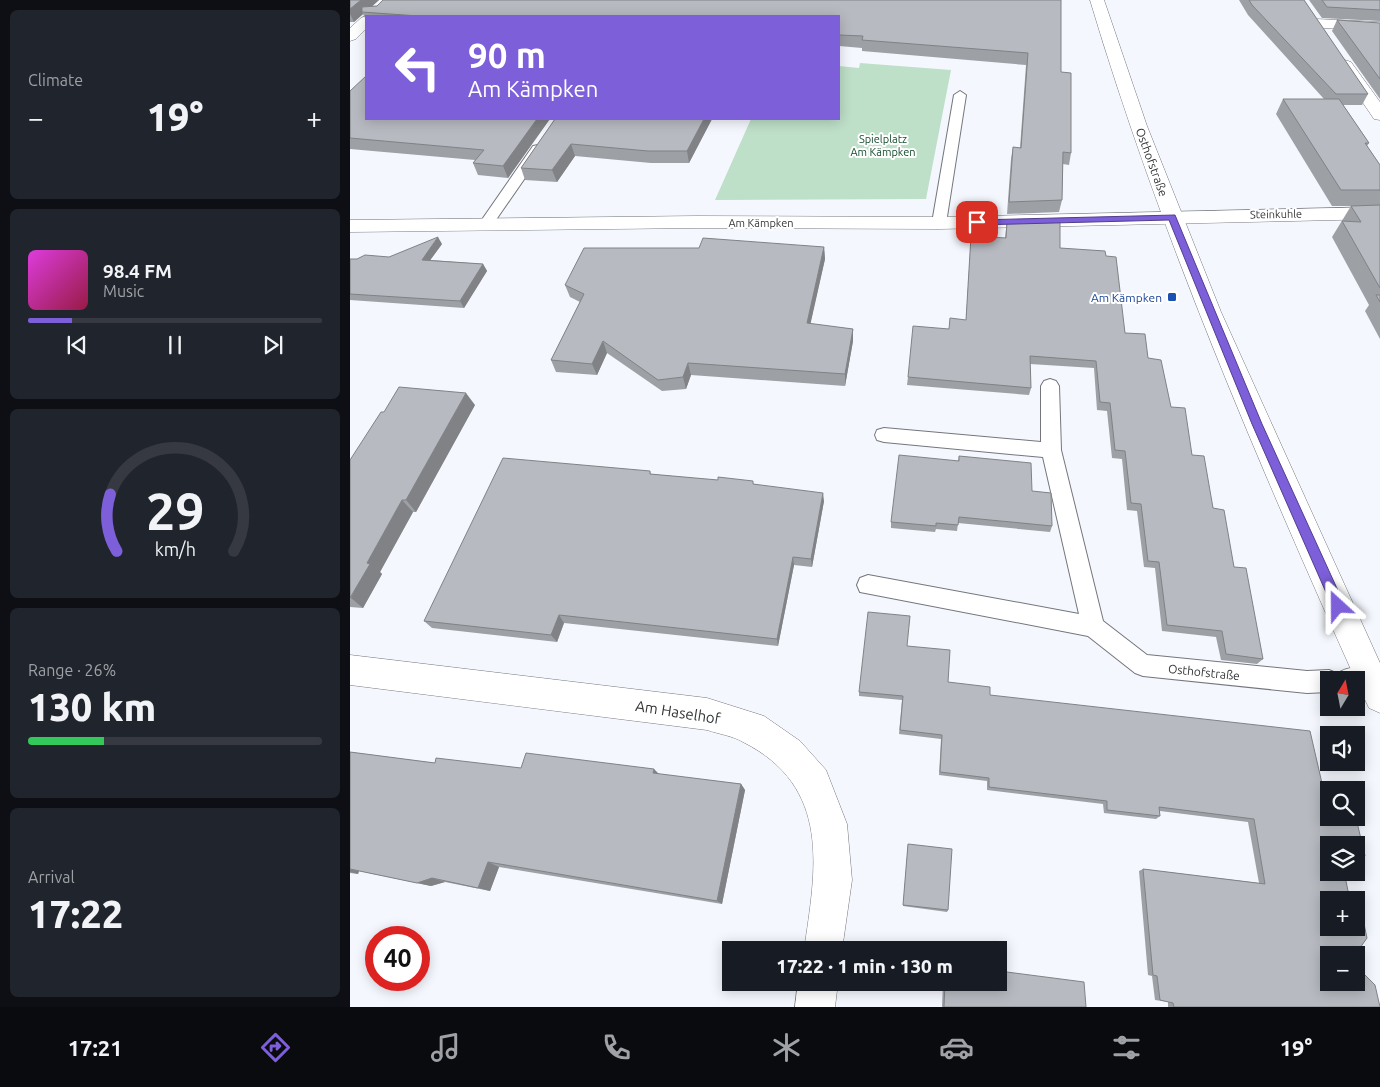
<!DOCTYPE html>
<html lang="en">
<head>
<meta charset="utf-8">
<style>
	body { margin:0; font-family:Ubuntu,sans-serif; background:#20242c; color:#f1f3f6; height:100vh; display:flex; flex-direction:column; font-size:19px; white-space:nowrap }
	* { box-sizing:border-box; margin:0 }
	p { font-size:16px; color:#9ea1a6 }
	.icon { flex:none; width:28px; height:28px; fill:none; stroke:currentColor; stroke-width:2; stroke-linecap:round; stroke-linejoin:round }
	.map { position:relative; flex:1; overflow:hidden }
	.sheet { display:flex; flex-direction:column; gap:10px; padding:10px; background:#0d0f14; width:350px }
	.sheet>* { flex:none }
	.hud { position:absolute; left:15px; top:15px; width:475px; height:105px; border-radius:0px; box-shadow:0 2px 12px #0003; background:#7c5fd9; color:#fff; overflow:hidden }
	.needle { width:32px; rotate:10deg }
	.tools { position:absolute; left:970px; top:671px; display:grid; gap:10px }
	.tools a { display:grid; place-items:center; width:45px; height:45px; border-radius:0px; background:#171b24; box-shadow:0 2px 12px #0003; font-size:25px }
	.speed { position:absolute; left:15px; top:926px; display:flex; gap:10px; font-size:25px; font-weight:700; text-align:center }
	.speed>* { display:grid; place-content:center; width:65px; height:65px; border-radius:50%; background:#171b24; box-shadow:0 2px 12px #0003; line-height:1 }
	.speed .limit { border:8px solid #d22; background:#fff; color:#111 }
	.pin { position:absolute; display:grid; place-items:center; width:42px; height:42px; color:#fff; margin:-21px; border-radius:10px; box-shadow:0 2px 8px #0006 }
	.me { position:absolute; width:55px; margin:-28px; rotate:336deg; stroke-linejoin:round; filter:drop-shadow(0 0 4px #0008) }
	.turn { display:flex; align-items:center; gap:18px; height:105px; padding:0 20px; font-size:22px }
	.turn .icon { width:65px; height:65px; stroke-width:2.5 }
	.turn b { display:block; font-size:35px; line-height:42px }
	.big { font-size:38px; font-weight:800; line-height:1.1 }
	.sheet .card { flex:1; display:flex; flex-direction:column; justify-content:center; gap:8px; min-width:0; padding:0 18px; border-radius:8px; background:#20242c }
	.sheet .dial { align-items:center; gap:0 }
	.dial svg { height:130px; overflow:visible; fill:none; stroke:#363941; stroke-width:7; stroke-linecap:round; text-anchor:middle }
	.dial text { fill:#f1f3f6; stroke:none }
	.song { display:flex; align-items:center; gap:15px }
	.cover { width:60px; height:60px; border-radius:8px; background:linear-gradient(135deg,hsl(300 70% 55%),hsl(340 70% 35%)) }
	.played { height:5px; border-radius:2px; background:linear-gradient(90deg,#7c5fd9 15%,#363941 15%) }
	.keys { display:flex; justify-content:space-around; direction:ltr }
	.heat { display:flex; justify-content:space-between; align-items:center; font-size:28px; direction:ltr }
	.charge { height:8px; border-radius:4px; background:linear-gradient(90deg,#34c759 26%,#363941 0) }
	.trip { position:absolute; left:372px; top:941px; width:285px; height:50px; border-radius:0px; background:#171b24; box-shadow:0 2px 12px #0003; font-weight:800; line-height:50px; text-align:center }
	.dock { display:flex; height:80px; justify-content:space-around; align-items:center; background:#090b0e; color:#9ea1a6 }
	.dock .icon { width:35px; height:35px }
	.dock .active { color:#7c5fd9 }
	.dock b { font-size:22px; color:#f1f3f6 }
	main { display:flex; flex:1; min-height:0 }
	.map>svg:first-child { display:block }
	.green { fill:#bedfc8 }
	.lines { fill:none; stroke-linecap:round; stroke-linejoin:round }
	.service-casing { stroke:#74767c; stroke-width:2 }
	.minor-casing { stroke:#74767c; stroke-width:1 }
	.tertiary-casing { stroke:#74767c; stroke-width:1 }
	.service { fill:#fff; fill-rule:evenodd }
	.minor { fill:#fff; fill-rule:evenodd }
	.tertiary { fill:#fff; fill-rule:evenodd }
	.wall { fill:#9da0a5 }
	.shaded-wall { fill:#808286 }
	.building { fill:#b7bac0; stroke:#808286 }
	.route { fill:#7c5fd9; stroke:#513e8d }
	.transit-dot { fill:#1a4fb4; stroke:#fff; stroke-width:2 }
	.labels { text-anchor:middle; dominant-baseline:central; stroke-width:4; stroke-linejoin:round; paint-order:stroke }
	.far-park-label { font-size:11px; fill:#124b2b; stroke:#fff }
	.far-street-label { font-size:11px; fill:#343638; stroke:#fff }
	.street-label { font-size:12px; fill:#343638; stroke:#fff }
	.transit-label { font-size:12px; fill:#164399; stroke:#fff; text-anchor:end }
	.near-street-label { font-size:15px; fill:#343638; stroke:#fff }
</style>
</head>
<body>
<main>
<section class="sheet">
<div class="card"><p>Climate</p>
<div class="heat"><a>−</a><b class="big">19°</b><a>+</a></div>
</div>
<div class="card">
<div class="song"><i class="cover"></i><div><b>98.4 FM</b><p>Music</p></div></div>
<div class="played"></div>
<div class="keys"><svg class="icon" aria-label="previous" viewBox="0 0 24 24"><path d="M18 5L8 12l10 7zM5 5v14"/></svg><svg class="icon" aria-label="pause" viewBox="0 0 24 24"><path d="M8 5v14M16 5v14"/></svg><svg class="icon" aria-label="next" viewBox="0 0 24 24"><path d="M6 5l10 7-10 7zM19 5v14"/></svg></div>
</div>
<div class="card dial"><svg viewBox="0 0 100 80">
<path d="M14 69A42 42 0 1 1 86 69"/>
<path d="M14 69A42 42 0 0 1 10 34" stroke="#7c5fd9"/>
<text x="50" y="56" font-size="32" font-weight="700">29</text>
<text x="50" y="72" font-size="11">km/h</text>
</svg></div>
<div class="card"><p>Range · 26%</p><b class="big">130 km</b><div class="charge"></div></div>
<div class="card"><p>Arrival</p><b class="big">17:22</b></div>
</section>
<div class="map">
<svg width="1030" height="1007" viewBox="0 0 1030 1007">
	<rect width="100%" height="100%" fill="#f4f7fd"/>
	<polygon class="green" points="510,63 601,70 576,199 365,200 401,119 489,119 489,66 509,68"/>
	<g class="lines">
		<defs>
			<g id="service">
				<polygon points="610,91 616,95 596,223 589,228 582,223 604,95"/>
				<polygon points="188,145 195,149 141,227 131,227 129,224 131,221 183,146"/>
				<path d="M700,379L706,381L709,386L711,450L753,621L797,655L957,671L979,670L988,674C996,665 1018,667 1029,671V687L1021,690L1006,691V680H979V692L957,693L793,676L785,673L738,636L510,592L507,585L510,578L518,575L729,614L693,457L534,442L527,440L525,435L527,430L534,428L691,442V386L694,381Z"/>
			</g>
			<g id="minor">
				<polygon points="16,16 16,29 6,39 0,41 0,28 11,18"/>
				<polygon points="966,19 1030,22 1030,32 961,27 958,24 961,21"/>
				<polygon points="995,60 1001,62 1030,102 1030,120 1024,119 987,65"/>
				<polygon points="1030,207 1030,219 589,229 347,228 0,232 0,220 347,216 589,217"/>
				<path d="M0,655L357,698L414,716L450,741L476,770L497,824L502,880L492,950H454C466,869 482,787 393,742C383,736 369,734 357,730L0,685Z"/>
				<polygon points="448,982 488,982 485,1007 445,1007"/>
			</g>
			<path id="tertiary" d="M740,0H754L797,126L871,312L1030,663V713L1019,708L1007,683C907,460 810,234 740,0Z"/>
		</defs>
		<use href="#service" class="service-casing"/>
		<use href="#minor" class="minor-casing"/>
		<use href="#tertiary" class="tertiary-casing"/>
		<use href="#service" class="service"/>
		<use href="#minor" class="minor"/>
		<use href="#tertiary" class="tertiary"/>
	</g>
	<g class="wall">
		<polygon points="0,0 29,0 22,6 711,0 711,72 721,153 719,165 713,164 712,200 709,212 657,214 661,159 663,147 670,148 676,65 512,51 512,48 489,46 489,16 16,16 16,20 13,14 4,22 0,22"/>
		<polygon points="889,0 954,0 1018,94 1012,105 993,105 1019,143 1017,146 1030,165 1030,339 1015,311 1019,305 982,237 1001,206 982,206 926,114 933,99 974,99 898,15"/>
		<polygon points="959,0 1030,0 1030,21 972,18"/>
		<polygon points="987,20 1030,23 1030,99 982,31"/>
		<polygon points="0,91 199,119 158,178 128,175 123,163 125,160 0,149"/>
		<polygon points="205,119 362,119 339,163 301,163 225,156 207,182 175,180 171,168"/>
		<polygon points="657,221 710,248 756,256 775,333 798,358 842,455 863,508 884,567 913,659 907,664 871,660 866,637 812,631 805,568 794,567 787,511 777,510 772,459 762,458 757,411 747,410 744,368 680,364 681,388 679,395 557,385 558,377 599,329 616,320 621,236 655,238"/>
		<polygon points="92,244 80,260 133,264 137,271 114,308 0,300 0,259 7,259 39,257"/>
		<polygon points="474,247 475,259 460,324 503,329 503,341 495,386 341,375 336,389 312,391 257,353 247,375 206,372 201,360 230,302 220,297 215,285"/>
		<polygon points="125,405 66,512 63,512 30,572 32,574 13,608 0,607 0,460"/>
		<polygon points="609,456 682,491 702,526 700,532 608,523 607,531 586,529 585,532 541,528 541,522 608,461"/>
		<polygon points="300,471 301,474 404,484 474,501 462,567 444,565 428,646 214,623 207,642 82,628 74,621"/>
		<polygon points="557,646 598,682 640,695 974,792 1015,856 1006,858 1006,845 979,845 979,955 1030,1007 818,1007 818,1002 805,1000 802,976 798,975 789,871 793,869 909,883 898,822 810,811 810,816 806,819 754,813 753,804 637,790 637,781 589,775 591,739 549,734 552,700 509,696 509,692"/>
		<polygon points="0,752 85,763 171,768 308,774 391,784 395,790 372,904 149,867 140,891 95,882 81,886 9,871 8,874 0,873"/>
		<polygon points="558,844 598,910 597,912 553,906"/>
		<polygon points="593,982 649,982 736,1007 592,1007"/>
	</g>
	<g class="shaded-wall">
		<polygon points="11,0 29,0 16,12 12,12 13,14 4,22 0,14 0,9"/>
		<polygon points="187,119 200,119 158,178 153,166"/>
		<polygon points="354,119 362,119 339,163 337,151"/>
		<polygon points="221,144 225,156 207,182 202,170"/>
		<polygon points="88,237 92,244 76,266 72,260"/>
		<polygon points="474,247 475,259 458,335 457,323"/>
		<polygon points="133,264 137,271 114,308 110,301"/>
		<polygon points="503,329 503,341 495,386 495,374"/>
		<polygon points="253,341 257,353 247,375 242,364"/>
		<polygon points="338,363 341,375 336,389 333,377"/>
		<polygon points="116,393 125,405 66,512 56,500"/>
		<polygon points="473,493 474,501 462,567 461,559"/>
		<polygon points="52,500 63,512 30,572 32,574 13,608 1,598 17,563"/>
		<polygon points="443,557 444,565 428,646 427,639"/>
		<polygon points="209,615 214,623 207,642 201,635"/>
		<polygon points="304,769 310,775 303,773"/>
		<polygon points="391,784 395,790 372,904 367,901"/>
		<polygon points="138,862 149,867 140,891 128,888"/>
		<polygon points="0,869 9,871 8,874 0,872"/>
		<polygon points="82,878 95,882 81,886 67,883"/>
	</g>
	<g class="building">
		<polygon points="0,0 11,0 0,9"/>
		<polygon points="33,0 711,0 711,72 721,73 721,153 713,152 712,200 659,202 663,147 671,148 678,53 512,40 513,36 489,35 489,16 68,16 12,12 12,7 27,6"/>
		<polygon points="899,0 954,0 1018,94 986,94 902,5"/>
		<polygon points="972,0 1030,0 1030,10 977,7"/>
		<polygon points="987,20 1030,23 1030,79"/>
		<polygon points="16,76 16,119 187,119 153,166 123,163 134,150 0,138 0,91"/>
		<polygon points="933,99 989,99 1019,143 1015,143 1030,165 1030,190 991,190"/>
		<polygon points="205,119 354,119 337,151 298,151 221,144 202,170 171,168"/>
		<polygon points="1030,205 1030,288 992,221 1011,222 1001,206"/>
		<polygon points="710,220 710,248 755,251 756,256 766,257 775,333 795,334 798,358 811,360 821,407 835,408 842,455 854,456 863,508 874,510 884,567 896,568 913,659 876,654 872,631 817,625 809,562 798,561 791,504 781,503 775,451 765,450 760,403 750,402 746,361 680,356 681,388 558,377 563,326 599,329 600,318 616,320 621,236 656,238 657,221"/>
		<polygon points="88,237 72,260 133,264 110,301 0,294 0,259 7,259 15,255 39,257"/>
		<polygon points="353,238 474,247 457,323 503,329 495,374 338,363 333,377 308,380 253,341 242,364 201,360 234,294 215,285 234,248 349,248"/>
		<polygon points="1026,295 1030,295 1030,302"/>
		<polygon points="49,387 116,393 56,500 52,500 17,563 20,564 0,598 0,460 31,412 34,412"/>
		<polygon points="549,455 609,461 609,456 681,463 682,491 701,493 702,526 609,517 608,525 586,523 586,526 541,522"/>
		<polygon points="153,458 300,471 300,474 368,480 368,477 403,481 403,484 473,493 461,559 443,557 427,639 209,615 201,635 74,621"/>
		<polygon points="518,612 560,616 557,646 600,650 598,682 640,687 640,695 960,731 974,792 979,792 979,818 1006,818 1015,856 1006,855 1006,845 979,845 979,872 994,872 1000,900 979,900 979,928 1006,928 1006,917 1014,924 1017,938 1005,955 979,955 979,982 1006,982 1006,966 1025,985 1030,1007 824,1007 823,1003 810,1000 807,976 803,975 793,869 915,884 904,819 809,807 810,816 757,810 757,801 639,787 639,778 590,772 592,735 550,730 553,696 509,692"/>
		<polygon points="0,752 85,763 86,758 171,768 176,753 304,769 303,773 391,784 367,901 138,862 128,888 82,878 67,883 0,869"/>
		<polygon points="558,844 602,849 598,910 553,905"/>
		<polygon points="649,971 734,982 736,1007 594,1007 595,982 649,982"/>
	</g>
	<polygon class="route" points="825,215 912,424 995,606 993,610 984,610 982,606 902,424 819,220 627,225 623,222 627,220"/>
	<rect class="transit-dot" x="817" y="292" width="10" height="10" rx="2.5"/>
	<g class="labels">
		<g class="far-park-label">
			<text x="533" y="139">Spielplatz<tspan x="533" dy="13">Am Kämpken</tspan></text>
		</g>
		<g class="far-street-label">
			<text transform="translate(926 214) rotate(-1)">Steinkuhle</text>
			<text x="411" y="223">Am Kämpken</text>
		</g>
		<g class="street-label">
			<text transform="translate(802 162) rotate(70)">Osthofstraße</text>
			<text transform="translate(854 672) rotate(6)">Osthofstraße</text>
		</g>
		<g class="transit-label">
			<text x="812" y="297">Am Kämpken</text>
		</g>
		<g class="near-street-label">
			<text transform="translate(328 712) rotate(9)">Am Haselhof</text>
		</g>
	</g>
</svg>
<div class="tools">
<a><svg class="needle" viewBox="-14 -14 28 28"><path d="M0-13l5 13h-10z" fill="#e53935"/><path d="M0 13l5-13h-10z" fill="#9ea1a6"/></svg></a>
<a><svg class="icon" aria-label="sound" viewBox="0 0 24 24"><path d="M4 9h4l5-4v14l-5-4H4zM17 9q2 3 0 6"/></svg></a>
<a><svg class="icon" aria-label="search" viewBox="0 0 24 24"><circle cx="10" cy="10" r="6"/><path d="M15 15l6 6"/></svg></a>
<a><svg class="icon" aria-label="layers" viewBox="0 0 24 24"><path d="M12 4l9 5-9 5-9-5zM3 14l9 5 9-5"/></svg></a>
<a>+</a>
<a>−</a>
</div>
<div class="speed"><div class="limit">40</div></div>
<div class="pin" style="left:627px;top:222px;background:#d93025"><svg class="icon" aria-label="arrive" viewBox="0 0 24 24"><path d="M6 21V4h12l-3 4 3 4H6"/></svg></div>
<svg class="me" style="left:988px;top:606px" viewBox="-20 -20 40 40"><path d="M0-17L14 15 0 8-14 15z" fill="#7c5fd9" stroke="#fff" stroke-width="4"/></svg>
<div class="trip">17:22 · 1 min · 130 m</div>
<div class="hud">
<div class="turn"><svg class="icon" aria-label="left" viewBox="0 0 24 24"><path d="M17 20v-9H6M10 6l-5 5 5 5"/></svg><div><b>90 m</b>Am Kämpken</div></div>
</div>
</div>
</main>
<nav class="dock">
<b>17:21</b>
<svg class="icon active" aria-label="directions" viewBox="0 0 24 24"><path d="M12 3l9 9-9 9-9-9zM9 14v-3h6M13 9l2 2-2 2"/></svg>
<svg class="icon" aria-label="music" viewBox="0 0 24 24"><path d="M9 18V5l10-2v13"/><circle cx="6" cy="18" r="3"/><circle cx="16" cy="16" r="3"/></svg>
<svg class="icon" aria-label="phone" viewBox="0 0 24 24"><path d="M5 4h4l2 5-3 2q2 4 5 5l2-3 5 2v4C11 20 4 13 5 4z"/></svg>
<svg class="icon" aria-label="climate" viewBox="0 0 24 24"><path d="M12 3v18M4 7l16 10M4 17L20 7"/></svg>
<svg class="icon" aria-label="car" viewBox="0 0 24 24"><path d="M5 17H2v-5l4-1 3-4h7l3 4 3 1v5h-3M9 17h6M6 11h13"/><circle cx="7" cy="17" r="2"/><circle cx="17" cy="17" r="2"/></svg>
<svg class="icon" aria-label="filters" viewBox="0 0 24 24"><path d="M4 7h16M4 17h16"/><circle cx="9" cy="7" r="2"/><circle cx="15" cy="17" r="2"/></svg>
<b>19°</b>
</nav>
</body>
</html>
